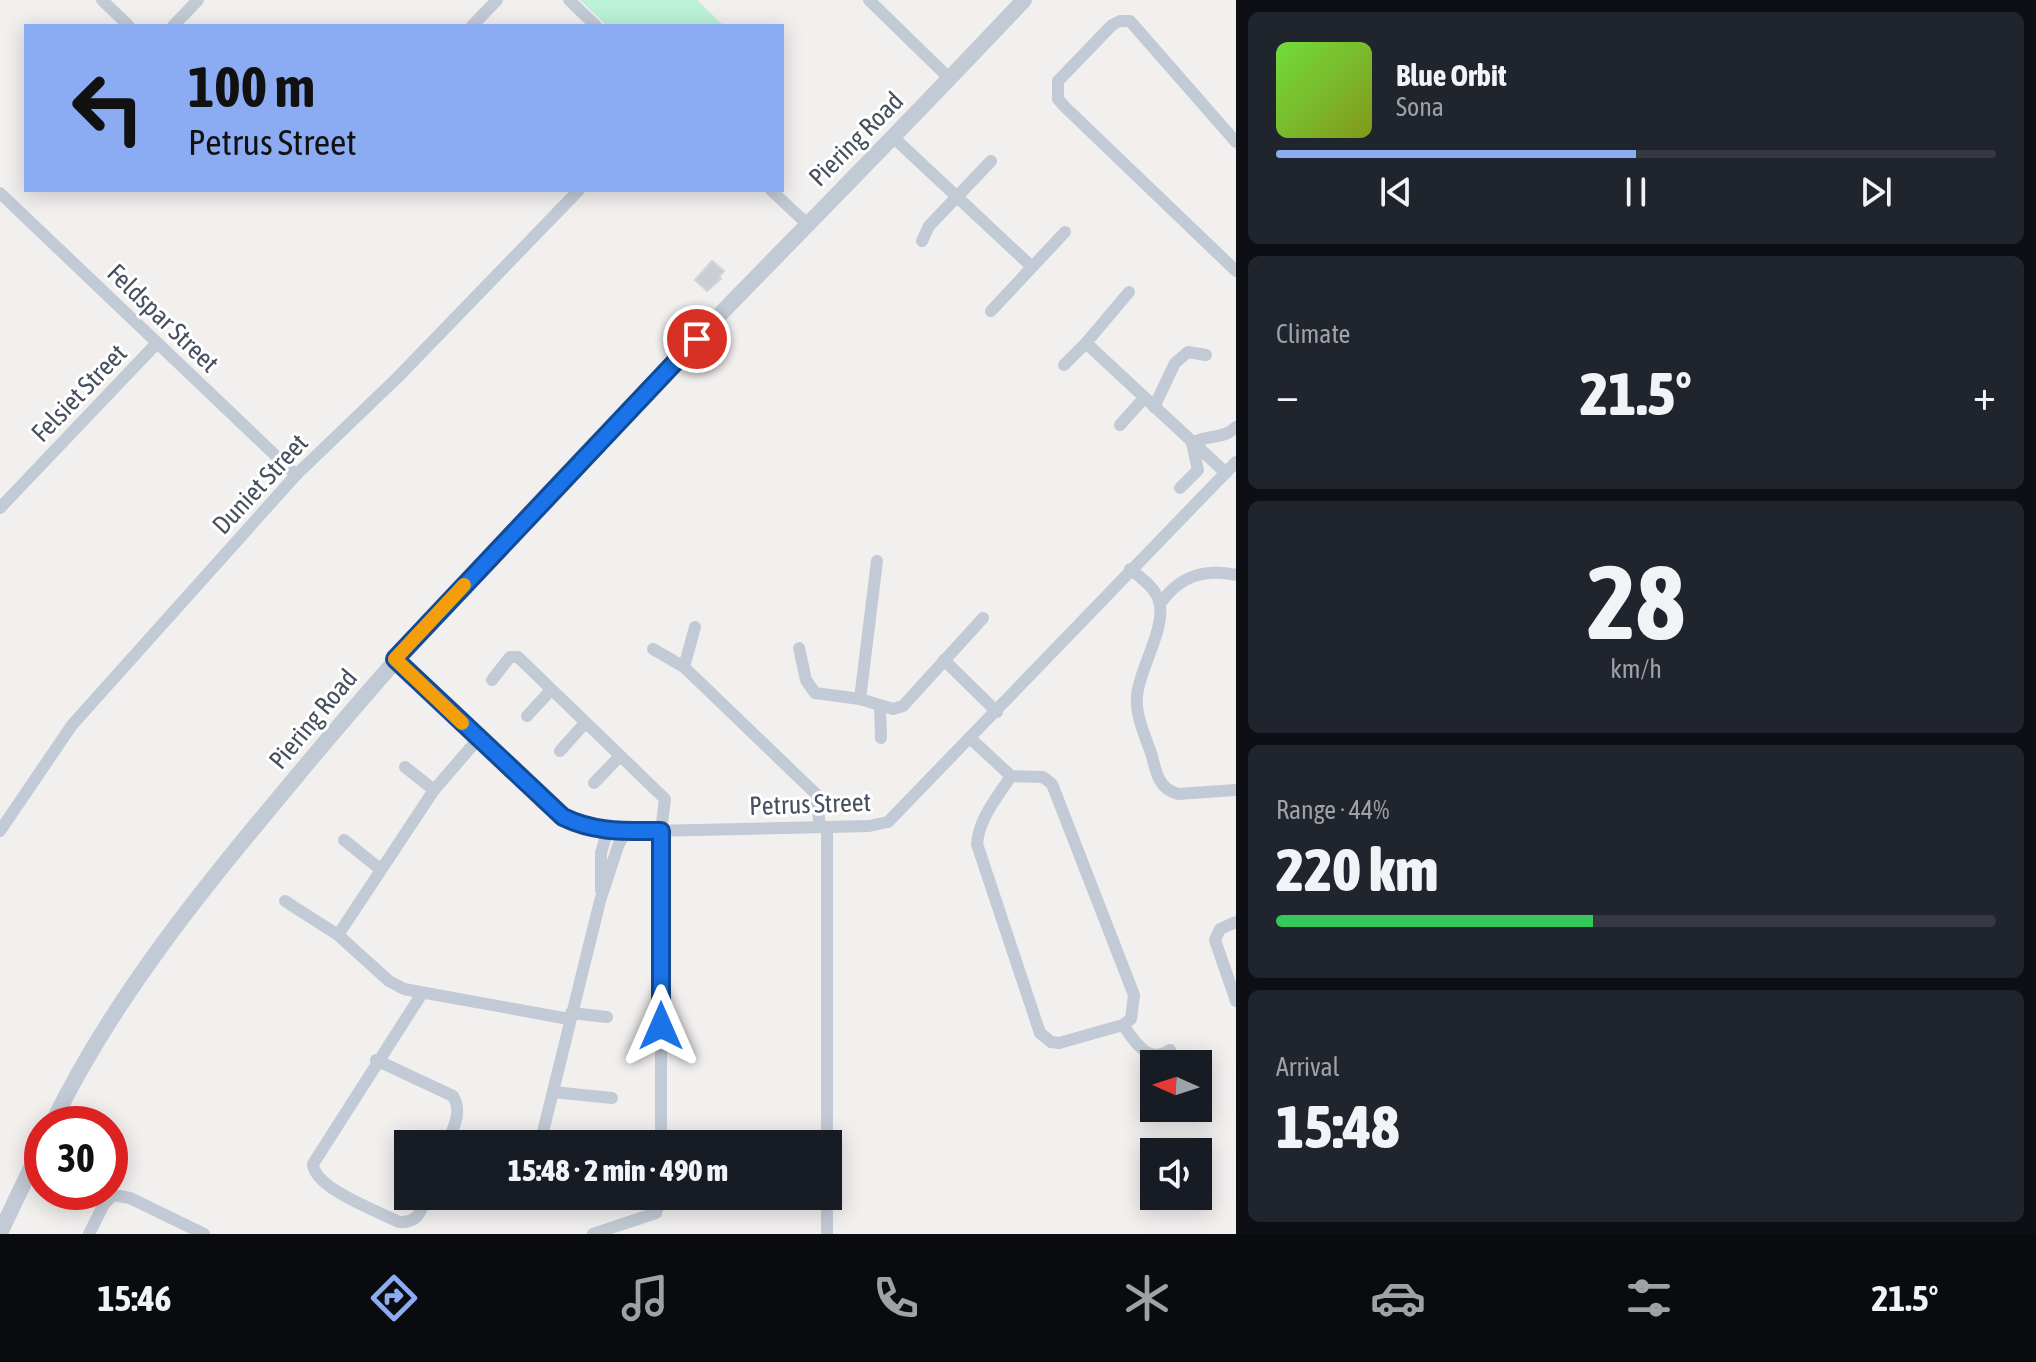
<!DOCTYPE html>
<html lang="en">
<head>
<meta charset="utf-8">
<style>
	body { margin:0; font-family:"Asap Condensed",sans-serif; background:#20242c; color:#f1f3f6; height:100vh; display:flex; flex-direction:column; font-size:30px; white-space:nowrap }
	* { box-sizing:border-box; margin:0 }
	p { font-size:26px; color:#9ea1a6 }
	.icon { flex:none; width:44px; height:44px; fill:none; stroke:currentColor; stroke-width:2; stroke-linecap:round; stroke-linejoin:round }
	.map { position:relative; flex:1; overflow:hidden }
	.panel { display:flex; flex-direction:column; gap:12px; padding:12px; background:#0d0f14; width:800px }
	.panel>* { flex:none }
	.hud { position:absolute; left:24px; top:24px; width:760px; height:168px; border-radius:0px; box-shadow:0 4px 20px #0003; background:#8bacf2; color:#111; overflow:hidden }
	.needle { width:52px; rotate:273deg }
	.buttons { position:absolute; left:1140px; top:1050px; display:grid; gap:16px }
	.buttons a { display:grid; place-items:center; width:72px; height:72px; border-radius:0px; background:#171b24; box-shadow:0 4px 20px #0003; font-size:40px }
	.speed { position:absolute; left:24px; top:1106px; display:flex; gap:16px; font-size:40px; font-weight:700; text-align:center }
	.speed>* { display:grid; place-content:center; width:104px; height:104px; border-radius:50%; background:#171b24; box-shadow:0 4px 20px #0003; line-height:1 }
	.speed .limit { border:12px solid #d22; background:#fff; color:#111 }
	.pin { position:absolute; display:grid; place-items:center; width:68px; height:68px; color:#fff; margin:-34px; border:4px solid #fff; border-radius:50%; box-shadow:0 2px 8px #0007 }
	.me { position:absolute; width:88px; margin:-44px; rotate:0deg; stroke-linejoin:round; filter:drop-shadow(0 0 6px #0008) }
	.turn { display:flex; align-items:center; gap:28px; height:168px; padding:0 32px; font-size:36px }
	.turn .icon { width:104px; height:104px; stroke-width:2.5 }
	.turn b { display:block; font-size:56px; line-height:68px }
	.big { font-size:60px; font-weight:800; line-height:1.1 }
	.panel .tile { flex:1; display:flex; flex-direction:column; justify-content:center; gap:12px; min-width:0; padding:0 28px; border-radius:12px; background:#20242c }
	.panel .dial { align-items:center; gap:0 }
	.dial b { font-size:104px; line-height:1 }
	.song { display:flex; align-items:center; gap:24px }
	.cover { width:96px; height:96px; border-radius:12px; background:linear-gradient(135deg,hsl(100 70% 55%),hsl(70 70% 35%)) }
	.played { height:8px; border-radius:4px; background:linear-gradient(90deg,#8bacf2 50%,#363941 50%) }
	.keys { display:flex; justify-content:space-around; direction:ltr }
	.heat { display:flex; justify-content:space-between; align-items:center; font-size:44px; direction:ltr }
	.charge { height:12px; border-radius:6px; background:linear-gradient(90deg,#34c759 44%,#363941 0) }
	.trip { position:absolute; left:394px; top:1130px; width:448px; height:80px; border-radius:0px; background:#171b24; box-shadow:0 4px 20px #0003; font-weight:800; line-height:80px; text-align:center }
	.tab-bar { display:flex; height:128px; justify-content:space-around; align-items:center; background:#090b0e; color:#9ea1a6 }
	.tab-bar .icon { width:56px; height:56px }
	.tab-bar .current { color:#8bacf2 }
	.tab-bar b { font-size:36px; color:#f1f3f6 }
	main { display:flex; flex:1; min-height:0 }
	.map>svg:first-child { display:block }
	.green { fill:#bbf2d7 }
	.building { fill:#cbcdd5; stroke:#d3d4db; stroke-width:2 }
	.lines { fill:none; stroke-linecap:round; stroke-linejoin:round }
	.minor { stroke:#c2cad5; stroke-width:12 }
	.tertiary { stroke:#c2cad5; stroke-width:16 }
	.route-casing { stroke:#114b97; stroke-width:20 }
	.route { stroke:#1a73e8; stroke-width:14 }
	.slow { stroke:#f59e0b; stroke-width:14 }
	.labels { text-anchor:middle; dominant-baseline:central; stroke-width:6; stroke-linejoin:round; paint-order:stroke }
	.street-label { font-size:26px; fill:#46505e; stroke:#fff }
</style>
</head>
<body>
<main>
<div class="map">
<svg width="1236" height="1234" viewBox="0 0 1236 1234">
	<rect width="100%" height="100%" fill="#f2efef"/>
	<polygon class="green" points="580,0 697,0 724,26 607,26"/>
	<polygon class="building" points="712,261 724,271 719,277 721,279 707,291 695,280"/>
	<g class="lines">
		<g class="minor">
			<polyline points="102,0 129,26"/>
			<polyline points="569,0 596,26"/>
			<polyline points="869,0 950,79"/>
			<polyline points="173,26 198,0"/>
			<polyline points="472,26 497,0"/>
			<polyline points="893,137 1031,266"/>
			<polyline points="1236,142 1130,21 1120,21 1112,25 1058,81 1058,99 1065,107 1236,271"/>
			<polyline points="771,190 806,223"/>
			<polyline points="0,193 296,475"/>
			<polyline points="922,241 929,226 991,161"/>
			<polyline points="1129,292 1086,343 1226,473"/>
			<polyline points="991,311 1065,232"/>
			<polyline points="1064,365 1086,343"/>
			<polyline points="1154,407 1175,363 1188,352 1206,355"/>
			<polyline points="1120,425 1144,398"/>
			<path d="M1180,488L1198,470L1192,443C1208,434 1223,440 1236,427"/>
			<polyline points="0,508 157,343"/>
			<polyline points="877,561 860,699 893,709 903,706 983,618"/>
			<path d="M1130,569C1141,578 1155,587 1159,601C1167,627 1139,669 1137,696C1135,715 1146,738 1152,756C1156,773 1159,789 1178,794L1236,790"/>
			<path d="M1160,604C1179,576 1204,568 1236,575"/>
			<polyline points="695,627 684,667 816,794 820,827"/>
			<polyline points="799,648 806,680 815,693 860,699"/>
			<polyline points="653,649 684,667"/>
			<path d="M395,659L550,807C568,821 585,828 607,832L869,826L888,822L1236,462"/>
			<polyline points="944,660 997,712"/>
			<polyline points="492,680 510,657 518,657 665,799 661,831 661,1144"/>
			<polyline points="880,706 881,738"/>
			<polyline points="527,716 551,690"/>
			<path d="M971,739L1011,776L1043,777L1052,784L1134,995L1131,1019L1123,1025L1059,1043L1051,1042L1040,1033L977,844C979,818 997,798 1011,776"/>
			<polyline points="560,751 585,723"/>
			<polyline points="405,767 434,790"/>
			<polyline points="594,783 620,756"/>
			<polyline points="0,831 72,725 296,475 398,377 579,190"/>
			<polyline points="344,840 380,869"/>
			<polyline points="601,890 601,853 607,832"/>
			<polyline points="285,901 338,935 389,981 404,989 569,1019"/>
			<polyline points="1236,922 1220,929 1215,940 1236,1001"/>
			<polyline points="338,935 434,790 478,739"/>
			<path d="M421,995L313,1164C314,1188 377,1211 399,1222C418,1223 421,1212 427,1196"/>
			<polyline points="571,1013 607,1017"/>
			<path d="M1123,1025C1135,1042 1148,1065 1170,1050"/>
			<path d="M376,1060L453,1096C463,1112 453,1128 447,1144"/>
			<polyline points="553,1092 612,1098"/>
			<polyline points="540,1144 600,901 618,846 626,831"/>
			<polyline points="827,1144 827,827"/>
			<polyline points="89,1234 104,1204 113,1195 130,1198 204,1234"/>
			<polyline points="593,1234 656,1213 661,1196"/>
			<polyline points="827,1234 827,1196"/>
		</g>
		<g class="tertiary">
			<path d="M52,1124C117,989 216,873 311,759C534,492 787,252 1024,0"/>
			<polyline points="0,1233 42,1145"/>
		</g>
	</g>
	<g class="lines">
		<defs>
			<path id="route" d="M661,1026V831C625,831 596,833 563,817L395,659L697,339"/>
		</defs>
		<use href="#route" class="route-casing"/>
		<use href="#route" class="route"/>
		<polyline class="slow" points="462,723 395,659 464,585"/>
	</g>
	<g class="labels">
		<g class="street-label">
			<text transform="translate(856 139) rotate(-45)">Piering Road</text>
			<text transform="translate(163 318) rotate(44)">Feldspar Street</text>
			<text transform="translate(79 393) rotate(-46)">Felsiet Street</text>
			<text transform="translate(260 484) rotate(-47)">Duniet Street</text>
			<text transform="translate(313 719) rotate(-50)">Piering Road</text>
			<text transform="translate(810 804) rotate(-2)">Petrus Street</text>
		</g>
	</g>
</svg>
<div class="buttons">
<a><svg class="needle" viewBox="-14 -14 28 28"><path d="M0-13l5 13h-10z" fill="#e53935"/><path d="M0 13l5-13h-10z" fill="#9ea1a6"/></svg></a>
<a><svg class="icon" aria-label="sound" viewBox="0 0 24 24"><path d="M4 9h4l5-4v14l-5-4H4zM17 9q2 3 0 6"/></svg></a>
</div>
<div class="speed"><div class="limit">30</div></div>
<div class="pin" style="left:697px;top:339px;background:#d93025"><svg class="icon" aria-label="arrive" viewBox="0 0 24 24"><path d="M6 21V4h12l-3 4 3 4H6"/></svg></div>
<svg class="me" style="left:661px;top:1026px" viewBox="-20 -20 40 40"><path d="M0-17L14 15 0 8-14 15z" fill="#1a73e8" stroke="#fff" stroke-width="4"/></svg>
<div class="trip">15:48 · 2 min · 490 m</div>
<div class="hud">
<div class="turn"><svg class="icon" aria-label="left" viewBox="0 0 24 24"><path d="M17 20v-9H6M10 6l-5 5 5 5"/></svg><div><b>100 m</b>Petrus Street</div></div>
</div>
</div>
<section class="panel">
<div class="tile">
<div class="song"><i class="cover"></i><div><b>Blue Orbit</b><p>Sona</p></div></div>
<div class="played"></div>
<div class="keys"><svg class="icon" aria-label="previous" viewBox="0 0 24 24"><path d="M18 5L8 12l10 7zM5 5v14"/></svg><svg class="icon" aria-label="pause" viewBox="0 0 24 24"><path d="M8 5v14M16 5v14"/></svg><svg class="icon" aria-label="next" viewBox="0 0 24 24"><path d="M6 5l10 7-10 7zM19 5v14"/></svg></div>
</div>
<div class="tile"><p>Climate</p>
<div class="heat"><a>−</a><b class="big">21.5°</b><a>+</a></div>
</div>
<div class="tile dial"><b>28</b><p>km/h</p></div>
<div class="tile"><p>Range · 44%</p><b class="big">220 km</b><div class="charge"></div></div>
<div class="tile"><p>Arrival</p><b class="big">15:48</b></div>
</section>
</main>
<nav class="tab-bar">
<b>15:46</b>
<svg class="icon current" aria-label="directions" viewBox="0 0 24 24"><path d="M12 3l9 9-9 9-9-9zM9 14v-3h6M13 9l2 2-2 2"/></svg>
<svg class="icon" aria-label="music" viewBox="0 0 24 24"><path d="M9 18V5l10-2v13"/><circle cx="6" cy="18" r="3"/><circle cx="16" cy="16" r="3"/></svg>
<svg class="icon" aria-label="phone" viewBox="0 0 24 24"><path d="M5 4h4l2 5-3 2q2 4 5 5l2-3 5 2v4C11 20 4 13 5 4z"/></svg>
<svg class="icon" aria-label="climate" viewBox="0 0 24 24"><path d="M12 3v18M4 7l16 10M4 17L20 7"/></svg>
<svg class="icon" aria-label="car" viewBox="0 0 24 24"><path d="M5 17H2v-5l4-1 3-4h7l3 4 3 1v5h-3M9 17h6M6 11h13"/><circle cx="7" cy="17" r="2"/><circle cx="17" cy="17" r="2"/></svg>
<svg class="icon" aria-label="filters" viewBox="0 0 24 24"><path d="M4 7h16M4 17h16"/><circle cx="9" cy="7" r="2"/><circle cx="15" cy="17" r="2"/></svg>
<b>21.5°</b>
</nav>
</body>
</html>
